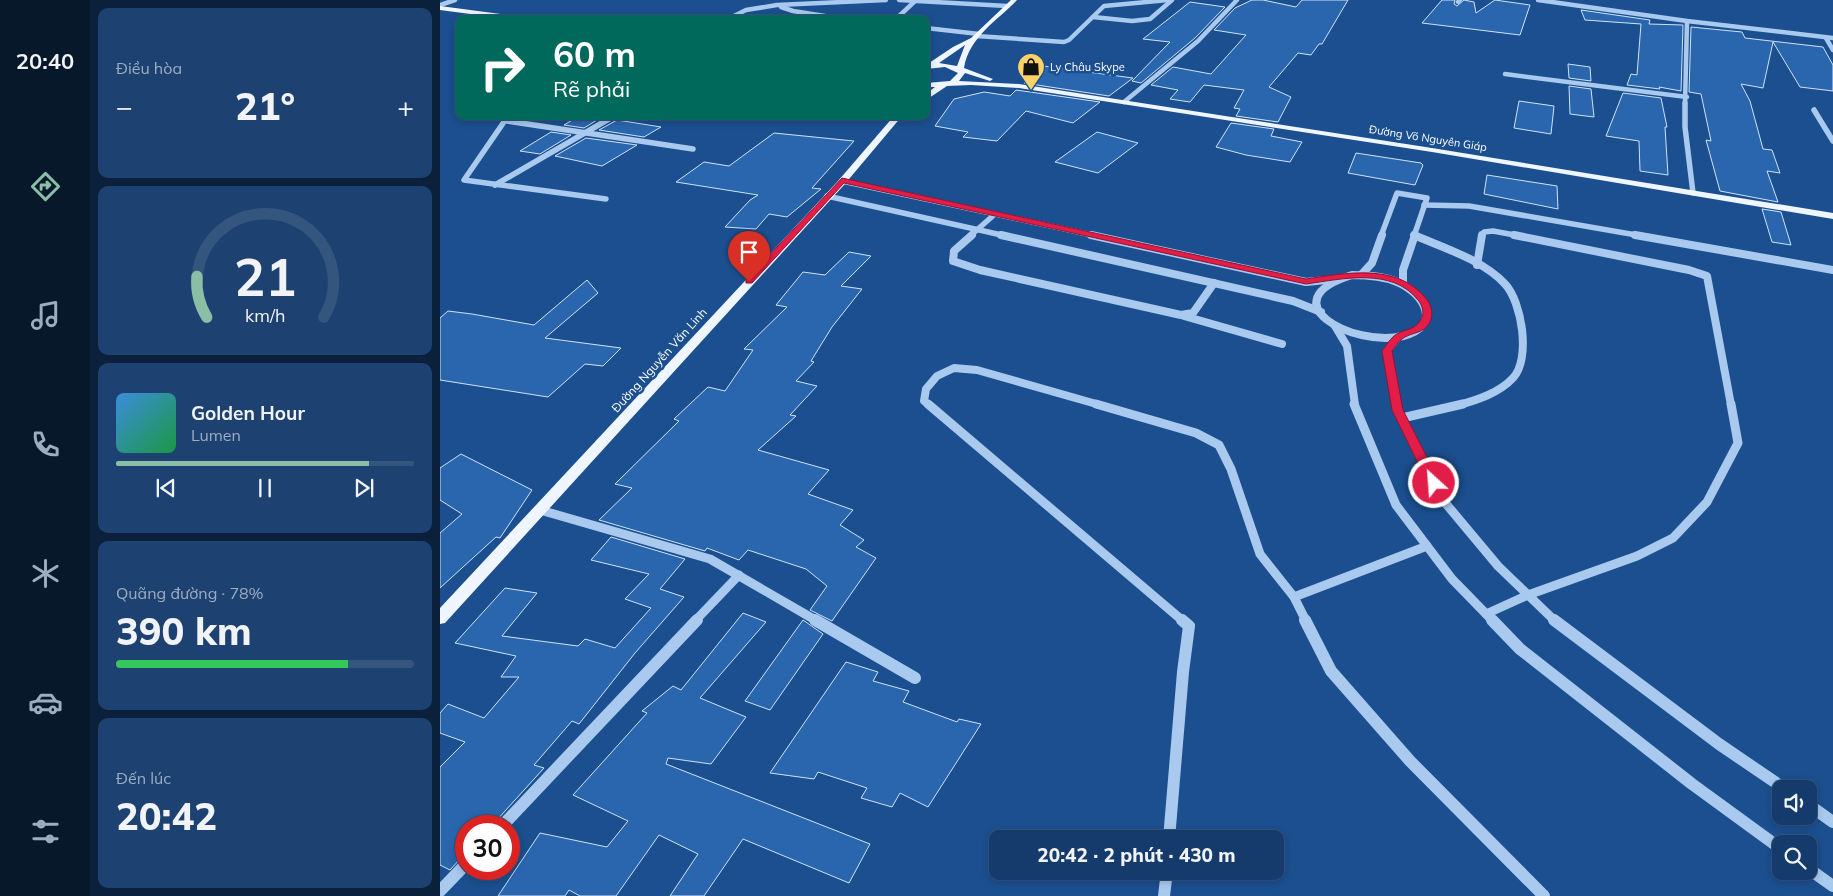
<!DOCTYPE html>
<html lang="vi">
<head>
<meta charset="utf-8">
<style>
	body { margin:0; font-family:Mulish,sans-serif; background:#1d4271; color:#f1f3f6; height:100vh; display:flex; flex-direction:column; font-size:19px; white-space:nowrap }
	* { box-sizing:border-box; margin:0 }
	p { font-size:16px; color:#9dadc1 }
	.icon { flex:none; width:28px; height:28px; fill:none; stroke:currentColor; stroke-width:2; stroke-linecap:round; stroke-linejoin:round }
	.map { position:relative; flex:1; overflow:hidden }
	.sheet { display:flex; flex-direction:column; gap:8px; padding:8px; background:#0b203b; width:350px }
	.sheet>* { flex:none }
	.banner { position:absolute; left:15px; top:15px; width:475px; height:105px; border-radius:10px; box-shadow:0 2px 8px #0003,0 0 0 1px #33557e; background:#00695c; color:#fff; overflow:hidden }
	.tools { position:absolute; left:1332px; top:780px; display:grid; gap:10px }
	.tools a { display:grid; place-items:center; width:45px; height:45px; border-radius:10px; background:#143b6b; box-shadow:0 2px 8px #0003,0 0 0 1px #33557e; font-size:25px }
	.speed { position:absolute; left:15px; top:815px; display:flex; gap:10px; font-size:25px; font-weight:700; text-align:center }
	.speed>* { display:grid; place-content:center; width:65px; height:65px; border-radius:50%; background:#143b6b; box-shadow:0 2px 8px #0003,0 0 0 1px #33557e; line-height:1 }
	.speed .limit { border:8px solid #d22; background:#fff; color:#111 }
	.pin { position:absolute; display:grid; place-items:center; width:42px; height:42px; color:#fff; margin:-51px -21px; border-radius:50% 50% 50% 0; rotate:-45deg; box-shadow:0 0 5px #0007 }
	.pin .icon { rotate:45deg }
	.me { position:absolute; width:55px; margin:-28px; rotate:334deg; stroke-linejoin:round; filter:drop-shadow(0 0 4px #0008) }
	.turn { display:flex; align-items:center; gap:18px; height:105px; padding:0 15px; font-size:22px }
	.turn .icon { width:65px; height:65px; stroke-width:2.5 }
	.turn b { display:block; font-size:35px; line-height:42px }
	.big { font-size:38px; font-weight:800; line-height:1.1 }
	.sheet .widget { flex:1; display:flex; flex-direction:column; justify-content:center; gap:8px; min-width:0; padding:0 18px; border-radius:10px; background:#1d4271 }
	.sheet .dial { align-items:center; gap:0 }
	.dial svg { height:130px; overflow:visible; fill:none; stroke:#33557e; stroke-width:7; stroke-linecap:round; text-anchor:middle }
	.dial text { fill:#f1f3f6; stroke:none }
	.song { display:flex; align-items:center; gap:15px }
	.cover { width:60px; height:60px; border-radius:8px; background:linear-gradient(135deg,hsl(210 70% 55%),hsl(140 70% 35%)) }
	.played { height:5px; border-radius:2px; background:linear-gradient(90deg,#8abfa5 85%,#33557e 85%) }
	.keys { display:flex; justify-content:space-around; direction:ltr }
	.heat { display:flex; justify-content:space-between; align-items:center; font-size:28px; direction:ltr }
	.charge { height:8px; border-radius:4px; background:linear-gradient(90deg,#34c759 78%,#33557e 0) }
	.trip { position:absolute; left:549px; top:830px; width:295px; height:50px; border-radius:10px; background:#143b6b; box-shadow:0 2px 8px #0003,0 0 0 1px #33557e; font-weight:800; line-height:50px; text-align:center }
	main { display:flex; flex:1; min-height:0 }
	.tabs { display:flex; flex-direction:column; width:90px; justify-content:space-around; align-items:center; background:#08182b; color:#9dadc1 }
	.tabs .icon { width:35px; height:35px }
	.tabs .selected { color:#8abfa5 }
	.tabs b { font-size:22px; color:#f1f3f6 }
	.map>svg:first-child { display:block }
	.building { fill:#2a66ad; stroke:#cfe3fa }
	.lines { fill:none; stroke-linecap:round; stroke-linejoin:round }
	.minor-far4 { stroke:#a9c9ee; stroke-width:4.5 }
	.minor-far3 { stroke:#a9c9ee; stroke-width:5.5 }
	.minor-far2 { stroke:#a9c9ee; stroke-width:8 }
	.minor-far1 { stroke:#a9c9ee; stroke-width:9 }
	.minor { stroke:#a9c9ee; stroke-width:12 }
	.major { fill:#f0f6ff; fill-rule:evenodd }
	.route { fill:#e11d48; stroke:#92132f }
	.labels { text-anchor:middle; dominant-baseline:central; stroke-width:5; stroke-linejoin:round; paint-order:stroke }
	.far-poi-label { font-size:11px; fill:#fff; stroke:#1b4f8f; text-anchor:start }
	.far-street-label { font-size:11px; fill:#fff; stroke:#1b4f8f }
	.street-label { font-size:12px; fill:#fff; stroke:#1b4f8f }
</style>
</head>
<body>
<main>
<nav class="tabs">
<b>20:40</b>
<svg class="icon selected" aria-label="directions" viewBox="0 0 24 24"><path d="M12 3l9 9-9 9-9-9zM9 14v-3h6M13 9l2 2-2 2"/></svg>
<svg class="icon" aria-label="music" viewBox="0 0 24 24"><path d="M9 18V5l10-2v13"/><circle cx="6" cy="18" r="3"/><circle cx="16" cy="16" r="3"/></svg>
<svg class="icon" aria-label="phone" viewBox="0 0 24 24"><path d="M5 4h4l2 5-3 2q2 4 5 5l2-3 5 2v4C11 20 4 13 5 4z"/></svg>
<svg class="icon" aria-label="climate" viewBox="0 0 24 24"><path d="M12 3v18M4 7l16 10M4 17L20 7"/></svg>
<svg class="icon" aria-label="car" viewBox="0 0 24 24"><path d="M5 17H2v-5l4-1 3-4h7l3 4 3 1v5h-3M9 17h6M6 11h13"/><circle cx="7" cy="17" r="2"/><circle cx="17" cy="17" r="2"/></svg>
<svg class="icon" aria-label="filters" viewBox="0 0 24 24"><path d="M4 7h16M4 17h16"/><circle cx="9" cy="7" r="2"/><circle cx="15" cy="17" r="2"/></svg>
</nav>
<section class="sheet">
<div class="widget"><p>Điều hòa</p>
<div class="heat"><a>−</a><b class="big">21°</b><a>+</a></div>
</div>
<div class="widget dial"><svg viewBox="0 0 100 80">
<path d="M14 69A42 42 0 1 1 86 69"/>
<path d="M14 69A42 42 0 0 1 8 44" stroke="#8abfa5"/>
<text x="50" y="56" font-size="32" font-weight="700">21</text>
<text x="50" y="72" font-size="11">km/h</text>
</svg></div>
<div class="widget">
<div class="song"><i class="cover"></i><div><b>Golden Hour</b><p>Lumen</p></div></div>
<div class="played"></div>
<div class="keys"><svg class="icon" aria-label="previous" viewBox="0 0 24 24"><path d="M18 5L8 12l10 7zM5 5v14"/></svg><svg class="icon" aria-label="pause" viewBox="0 0 24 24"><path d="M8 5v14M16 5v14"/></svg><svg class="icon" aria-label="next" viewBox="0 0 24 24"><path d="M6 5l10 7-10 7zM19 5v14"/></svg></div>
</div>
<div class="widget"><p>Quãng đường · 78%</p><b class="big">390 km</b><div class="charge"></div></div>
<div class="widget"><p>Đến lúc</p><b class="big">20:42</b></div>
</section>
<div class="map">
<svg width="1393" height="896" viewBox="0 0 1393 896">
	<rect width="100%" height="100%" fill="#1b4f8f"/>
	<g class="building">
		<polygon points="812,0 823,0 856,7 862,0 908,0 882,44 879,44 871,55 858,53 829,87 851,97 838,122 796,116 800,109 794,108 804,90 764,85 750,102 730,99 738,90 711,85 733,67 771,74 806,35 774,30 795,8"/>
		<polygon points="1002,0 1015,0 1014,4 1017,6 1024,0 1034,2 1036,13 1055,0 1090,5 1080,35 982,23"/>
		<polygon points="750,2 785,7 755,38 701,83 692,81 730,42 703,39"/>
		<polygon points="1141,10 1210,20 1209,24 1243,25 1241,91 1219,87 1220,89 1187,85 1191,74 1197,75 1201,24 1145,20"/>
		<polygon points="1251,27 1302,32 1305,38 1383,47 1393,65 1393,91 1360,87 1333,42 1323,88 1301,84 1310,101 1323,149 1332,150 1340,173 1327,171 1338,202 1280,191 1266,140 1271,141 1261,94 1249,92"/>
		<polygon points="1128,64 1150,67 1151,81 1129,78"/>
		<polygon points="603,66 693,78 669,96 584,83"/>
		<polygon points="1129,86 1151,89 1154,117 1130,114"/>
		<polygon points="576,90 660,102 633,123 586,111 557,141 523,137 528,132 495,126 514,99 544,92 570,96"/>
		<polygon points="1183,93 1221,98 1227,127 1225,127 1228,175 1200,171 1199,141 1166,136"/>
		<polygon points="1079,101 1114,106 1111,134 1074,128"/>
		<polygon points="139,116 156,116 162,117 144,128 124,125"/>
		<polygon points="177,120 221,127 204,137 159,130"/>
		<polygon points="791,123 834,129 831,136 862,142 850,162 806,155 776,147"/>
		<polygon points="111,132 131,135 100,154 80,151"/>
		<polygon points="657,132 698,143 658,173 615,162"/>
		<polygon points="334,133 414,141 372,188 381,189 347,217 329,214 316,229 285,227 310,200 318,195 236,182 264,162 289,166"/>
		<polygon points="146,138 197,145 162,166 115,156"/>
		<polygon points="916,153 981,163 983,165 975,185 908,173"/>
		<polygon points="1047,175 1117,186 1118,209 1044,194"/>
		<polygon points="1322,209 1341,212 1351,245 1332,242"/>
		<polygon points="409,252 431,256 401,286 422,289 392,327 371,361 374,362 356,381 377,386 350,415 356,416 318,450 389,470 368,494 413,510 400,525 424,540 416,547 436,558 392,621 370,610 387,586 366,569 308,550 299,560 267,548 265,551 159,520 192,488 175,484 239,421 234,419 268,387 285,391 313,350 304,349 347,307 336,305 363,272 385,275"/>
		<polygon points="147,280 158,293 105,338 181,348 163,366 145,364 108,397 0,380 0,318 8,311 32,314 94,325"/>
		<polygon points="21,454 92,490 60,538 56,537 0,588 0,533 22,514 0,500 0,468"/>
		<polygon points="171,537 245,559 220,589 244,597 195,653 139,724 132,721 94,765 104,768 56,821 54,826 26,826 26,856 20,859 10,870 0,865 0,767 25,742 0,733 0,713 8,704 44,718 79,677 61,677 76,656 15,643 65,588 97,593 62,636 138,646 145,639 175,648 211,608 185,599 209,574 151,560"/>
		<polygon points="303,613 326,622 260,698 306,717 271,764 228,758 226,764 430,844 409,883 303,839 264,896 230,896 258,854 219,835 176,896 140,896 129,890 125,896 58,896 100,833 167,847 188,821 133,795 207,713 202,711 233,686 241,690"/>
		<polygon points="363,620 383,634 330,710 305,701"/>
		<polygon points="406,662 438,672 433,681 469,691 463,702 517,722 519,719 541,724 488,807 460,793 452,807 421,798 427,788 378,772 374,779 330,773"/>
	</g>
	<g class="lines">
		<g class="minor-far4">
			<polyline points="459,0 567,6"/>
			<polyline points="1098,0 1247,21 1393,38"/>
			<polyline points="1018,2 1020,0"/>
			<polyline points="0,5 15,0"/>
			<polyline points="341,7 353,11 404,19"/>
			<polyline points="653,17 692,21 710,19 732,0"/>
			<polyline points="288,19 306,10 337,5 446,0"/>
			<polyline points="456,19 475,1"/>
			<polyline points="486,28 539,34"/>
			<polyline points="536,36 624,42 629,40 664,6 728,0"/>
			<polyline points="1386,38 1393,50"/>
			<polyline points="1065,74 1247,97"/>
			<polyline points="684,102 758,41 797,0"/>
			<polyline points="1245,104 1247,21"/>
		</g>
		<g class="minor-far3">
			<polyline points="1245,103 1245,127 1253,193"/>
			<polyline points="1374,110 1393,141"/>
			<polyline points="68,116 24,180 166,199"/>
			<polyline points="67,121 253,149"/>
			<polyline points="402,181 657,236"/>
			<polyline points="55,185 174,116"/>
			<polyline points="387,196 566,236"/>
			<polyline points="984,205 1029,206 1202,236"/>
			<polyline points="974,235 977,236"/>
			<polyline points="530,236 555,214"/>
			<polyline points="941,236 957,193 987,198 974,236"/>
			<polyline points="1042,236 1044,232 1053,231 1080,236"/>
		</g>
		<g class="minor-far2">
			<polyline points="532,235 514,251 513,261 540,270 741,315 753,313 774,283"/>
			<polyline points="561,235 853,301 881,312"/>
			<polyline points="651,235 866,282 896,279"/>
			<path d="M974,235C1004,248 1043,260 1065,284C1082,302 1091,359 1073,378C1059,393 1037,400 1019,405"/>
			<polyline points="1074,235 1249,270 1267,276 1291,405"/>
			<polyline points="1195,235 1393,270"/>
			<polyline points="1037,265 1042,235"/>
			<path d="M912,275C927,275 943,276 957,282C984,293 1003,326 963,336C912,348 828,301 912,275Z"/>
			<polyline points="921,275 932,263 942,235"/>
			<polyline points="963,284 963,270 975,235"/>
			<polyline points="744,316 842,344"/>
			<polyline points="895,326 907,346 915,405"/>
			<polyline points="489,405 484,401 486,389 497,376 514,368 537,370 660,405"/>
			<polyline points="956,405 947,351 958,337"/>
		</g>
		<g class="minor-far1">
			<polyline points="488,404 743,621"/>
			<polyline points="656,404 756,433 779,445 791,469 820,554 854,597 866,621"/>
			<polyline points="914,404 956,505 1012,579 1053,621"/>
			<polyline points="956,404 957,410 1002,499 1058,566 1115,621"/>
			<polyline points="962,418 1023,404"/>
			<polyline points="100,510 270,559 377,621"/>
			<polyline points="854,597 987,546"/>
			<polyline points="1046,614 1088,595 1197,556 1233,538 1267,502 1298,443 1291,404"/>
			<polyline points="255,621 299,575"/>
		</g>
		<g class="minor">
			<polyline points="375,620 475,678"/>
			<polyline points="865,620 891,671 970,761 1104,896"/>
			<polyline points="1052,620 1080,649 1252,784 1341,849"/>
			<polyline points="1114,620 1279,744 1345,789"/>
			<polyline points="1369,805 1393,822"/>
			<polyline points="62,826 257,620"/>
			<polyline points="729,839 743,672 749,626 742,620"/>
			<polyline points="1369,869 1393,886"/>
			<polyline points="0,891 26,864"/>
			<polyline points="724,896 727,871"/>
		</g>
		<g class="major">
			<path d="M571,0H577C557,21 529,37 524,68L553,79L550,81L525,73L519,81L579,84L992,148L1393,213V219L992,152L579,88L531,85L507,86L486,100V94L495,87H486V83L510,81L518,73L505,67L486,69V65L513,47L531,38ZM525,45L517,66L499,63Z"/>
			<polygon points="0,6 83,17 86,19 68,19 0,10"/>
			<polygon points="454,116 462,116 404,185 5,623 0,624 0,608 398,181"/>
		</g>
	</g>
	<path class="route" d="M402,178L866,279C906,273 955,263 985,297C991,304 994,313 990,322C984,334 971,332 962,339C958,342 955,347 952,351L963,410L1000,483L998,486H989L952,410L942,351C946,346 949,340 954,336C962,329 974,331 980,321C985,315 983,306 978,300C952,267 902,279 866,284L404,183L312,283H306V280Z"/>
	<defs>
		<symbol id="shop-pin" viewBox="-11 -11 22 30"><path d="M0 17L-7.5 6A9.5 9.5 0 1 1 7.5 6Z" fill="#ffd166" stroke="#1b4f8f"/><path d="M-5-2.5h2.3a2.7 3.5 0 0 1 5.4 0H5L5.5 6h-11ZM-1.5-2.5h3a1.5 2.3 0 0 0-3 0Z" fill="#111"/></symbol>
	</defs>
	<g fill-rule="evenodd">
		<use href="#shop-pin" x="575" y="51" width="32" height="43"/>
	</g>
	<g class="labels">
		<g class="far-poi-label">
			<text x="610" y="67">Ly Châu Skype</text>
		</g>
		<g class="far-street-label">
			<text transform="translate(988 138) rotate(9)">Đường Võ Nguyên Giáp</text>
		</g>
		<g class="street-label">
			<text transform="translate(219 360) rotate(-48)">Đường Nguyễn Văn Linh</text>
		</g>
	</g>
</svg>
<div class="tools">
<a><svg class="icon" aria-label="sound" viewBox="0 0 24 24"><path d="M4 9h4l5-4v14l-5-4H4zM17 9q2 3 0 6"/></svg></a>
<a><svg class="icon" aria-label="search" viewBox="0 0 24 24"><circle cx="10" cy="10" r="6"/><path d="M15 15l6 6"/></svg></a>
</div>
<div class="speed"><div class="limit">30</div></div>
<div class="pin" style="left:309px;top:282px;background:#d93025"><svg class="icon" aria-label="arrive" viewBox="0 0 24 24"><path d="M6 21V4h12l-3 4 3 4H6"/></svg></div>
<svg class="me" style="left:994px;top:483px" viewBox="-20 -20 40 40"><circle r="17" fill="#e11d48" stroke="#fff" stroke-width="3"/><path d="M0-11L8 9 0 5-8 9z" fill="#fff"/></svg>
<div class="trip">20:42 · 2 phút · 430 m</div>
<div class="banner">
<div class="turn"><svg class="icon" aria-label="right" viewBox="0 0 24 24"><path d="M7 20v-9h11M14 6l5 5-5 5"/></svg><div><b>60 m</b>Rẽ phải</div></div>
</div>
</div>
</main>
</body>
</html>
